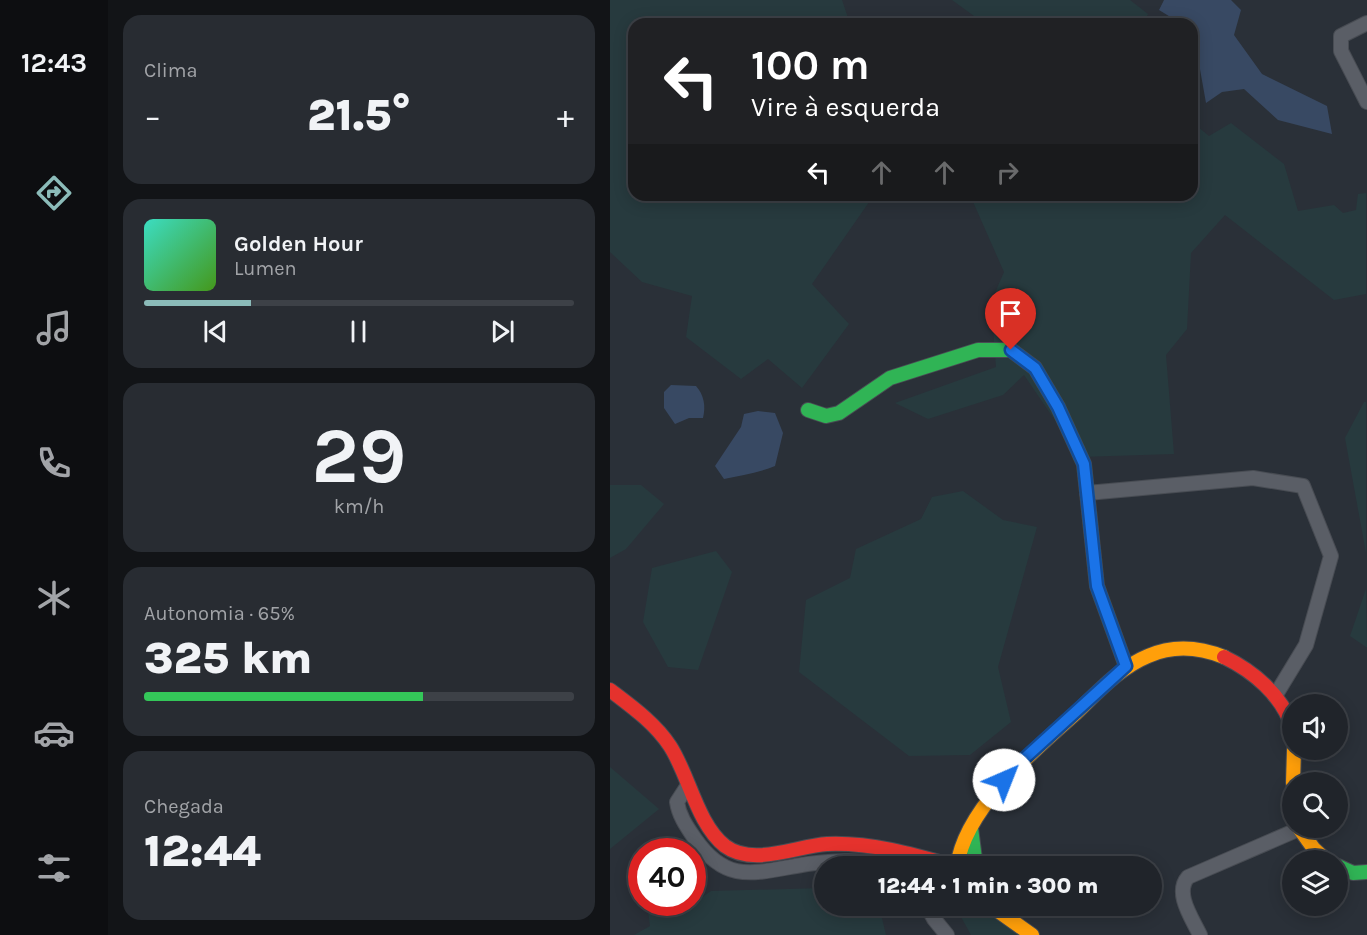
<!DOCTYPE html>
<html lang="pt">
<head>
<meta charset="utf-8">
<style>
	body { margin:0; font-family:Karla,sans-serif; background:#282c32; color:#f1f3f6; height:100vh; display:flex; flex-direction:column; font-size:22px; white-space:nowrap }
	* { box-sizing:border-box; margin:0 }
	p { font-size:20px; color:#a2a4a8 }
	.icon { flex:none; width:33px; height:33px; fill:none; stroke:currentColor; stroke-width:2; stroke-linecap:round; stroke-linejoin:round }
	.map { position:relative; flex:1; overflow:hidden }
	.drawer { display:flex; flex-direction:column; gap:15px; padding:15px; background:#121417; width:502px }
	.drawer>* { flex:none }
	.banner { position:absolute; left:18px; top:18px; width:570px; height:183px; border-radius:18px; box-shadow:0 3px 15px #0003,0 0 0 2px #3d4147; background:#202124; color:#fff; overflow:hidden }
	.buttons { position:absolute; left:672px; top:694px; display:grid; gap:12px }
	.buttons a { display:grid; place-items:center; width:66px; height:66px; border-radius:50%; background:#20242a; box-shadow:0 3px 15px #0003,0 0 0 2px #3d4147; font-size:30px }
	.speed { position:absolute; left:18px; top:838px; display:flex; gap:12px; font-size:30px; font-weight:700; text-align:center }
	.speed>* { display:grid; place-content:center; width:78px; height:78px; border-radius:50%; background:#20242a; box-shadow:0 3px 15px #0003,0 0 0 2px #3d4147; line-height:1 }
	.speed .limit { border:9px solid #d22; background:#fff; color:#111 }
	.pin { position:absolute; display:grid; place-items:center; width:51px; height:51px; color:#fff; margin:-62px -26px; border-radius:50% 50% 50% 0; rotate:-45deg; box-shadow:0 0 6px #0007 }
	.pin .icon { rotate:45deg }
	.me { position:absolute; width:66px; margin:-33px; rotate:44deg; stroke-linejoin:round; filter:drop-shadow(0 0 4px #0008) }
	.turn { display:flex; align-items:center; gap:21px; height:126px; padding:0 24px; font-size:27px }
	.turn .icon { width:78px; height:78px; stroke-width:2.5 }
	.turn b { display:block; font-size:42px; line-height:51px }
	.lanes { display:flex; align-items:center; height:57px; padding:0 24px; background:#0003; justify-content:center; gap:30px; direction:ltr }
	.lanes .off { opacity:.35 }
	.big { font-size:45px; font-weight:800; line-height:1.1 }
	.drawer .widget { flex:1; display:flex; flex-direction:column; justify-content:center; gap:9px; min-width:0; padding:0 21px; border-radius:18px; background:#282c32 }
	.drawer .dial { align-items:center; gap:0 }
	.dial b { font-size:78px; line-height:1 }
	.song { display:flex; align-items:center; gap:18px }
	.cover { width:72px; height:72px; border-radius:9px; background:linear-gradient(135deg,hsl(170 70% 55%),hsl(100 70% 35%)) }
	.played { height:6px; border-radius:3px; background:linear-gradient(90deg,#8bbbb9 25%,#3d4147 25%) }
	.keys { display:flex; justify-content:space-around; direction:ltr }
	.heat { display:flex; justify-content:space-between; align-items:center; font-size:33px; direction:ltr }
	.charge { height:9px; border-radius:4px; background:linear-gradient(90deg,#34c759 65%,#3d4147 0) }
	.trip { position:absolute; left:204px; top:856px; width:348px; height:60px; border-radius:30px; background:#20242a; box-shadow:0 3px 15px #0003,0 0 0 2px #3d4147; font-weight:800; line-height:60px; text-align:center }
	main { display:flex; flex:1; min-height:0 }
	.dock { display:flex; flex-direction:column; width:108px; justify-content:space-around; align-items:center; background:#0d0e11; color:#a2a4a8 }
	.dock .icon { width:42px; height:42px }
	.dock .current { color:#8bbbb9 }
	.dock b { font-size:27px; color:#f1f3f6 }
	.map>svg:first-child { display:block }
	.green { fill:#273a3e }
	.water { fill:#384963 }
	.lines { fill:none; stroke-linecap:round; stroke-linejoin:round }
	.street-casing { stroke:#484c53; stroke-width:16 }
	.fast-casing { stroke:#484c53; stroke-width:16 }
	.slow-casing { stroke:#484c53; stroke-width:16 }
	.jam-casing { stroke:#484c53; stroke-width:16 }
	.street { stroke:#5a5e66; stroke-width:14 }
	.fast { stroke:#30b455; stroke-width:14 }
	.slow { stroke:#ff9f0a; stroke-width:14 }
	.jam { stroke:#e5322d; stroke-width:14 }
	.route-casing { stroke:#114b97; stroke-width:15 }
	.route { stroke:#1a73e8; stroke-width:10 }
</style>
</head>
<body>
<main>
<nav class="dock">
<b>12:43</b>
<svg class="icon current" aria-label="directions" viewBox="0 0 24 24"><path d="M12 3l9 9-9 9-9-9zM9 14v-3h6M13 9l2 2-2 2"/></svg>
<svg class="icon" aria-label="music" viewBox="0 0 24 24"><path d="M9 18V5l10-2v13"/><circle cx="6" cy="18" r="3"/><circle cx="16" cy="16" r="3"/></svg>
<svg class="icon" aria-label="phone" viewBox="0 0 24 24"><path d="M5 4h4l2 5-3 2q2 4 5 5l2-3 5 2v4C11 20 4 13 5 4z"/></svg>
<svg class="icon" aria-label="climate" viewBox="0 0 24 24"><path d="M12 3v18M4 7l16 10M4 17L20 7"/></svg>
<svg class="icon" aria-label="car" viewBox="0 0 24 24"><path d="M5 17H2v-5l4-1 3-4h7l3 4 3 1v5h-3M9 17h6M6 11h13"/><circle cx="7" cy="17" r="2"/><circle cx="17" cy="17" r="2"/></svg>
<svg class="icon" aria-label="filters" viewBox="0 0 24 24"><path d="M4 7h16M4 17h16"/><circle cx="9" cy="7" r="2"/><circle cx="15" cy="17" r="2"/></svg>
</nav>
<section class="drawer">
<div class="widget"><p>Clima</p>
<div class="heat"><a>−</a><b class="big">21.5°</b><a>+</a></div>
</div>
<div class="widget">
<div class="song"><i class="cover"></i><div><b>Golden Hour</b><p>Lumen</p></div></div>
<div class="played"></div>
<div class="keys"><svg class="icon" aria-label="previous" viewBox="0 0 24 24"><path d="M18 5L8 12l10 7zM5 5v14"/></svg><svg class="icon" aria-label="pause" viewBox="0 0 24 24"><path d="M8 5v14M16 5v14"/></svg><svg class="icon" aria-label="next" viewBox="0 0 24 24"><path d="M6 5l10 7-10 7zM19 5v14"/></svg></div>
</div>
<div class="widget dial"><b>29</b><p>km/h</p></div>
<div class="widget"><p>Autonomia · 65%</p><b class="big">325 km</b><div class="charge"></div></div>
<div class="widget"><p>Chegada</p><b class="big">12:44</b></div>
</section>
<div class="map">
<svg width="757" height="935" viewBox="0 0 757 935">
	<rect width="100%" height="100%" fill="#2a3038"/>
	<g class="green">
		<polygon points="0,0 232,0 240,24 24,24 24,195 264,195 202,284 239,324 192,388 158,359 131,379 76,337 82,296 32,282 0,252"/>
		<polygon points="342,0 520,0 538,14 533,24 375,24"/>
		<polygon points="582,122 599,136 621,123 674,164 688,211 724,205 733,213 746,210 748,194 756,193 756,294 724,300 615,215 581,253 577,329 556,355 564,454 470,457 414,375 393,395 318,419 285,403 386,367 381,302 394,272 360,195 582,195"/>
		<polygon points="754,402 756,402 756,553 735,438"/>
		<polygon points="0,485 31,485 54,504 16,549 0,558"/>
		<polygon points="353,491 393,520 427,527 388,667 401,722 360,755 299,756 189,672 196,600 240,578 246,549 311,519 322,497"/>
		<polygon points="106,551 122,572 88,670 58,667 33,622 42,568"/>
		<polygon points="756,589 757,647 756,647 740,636"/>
		<polygon points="0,767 49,809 0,849"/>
		<polygon points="214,888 214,906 269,906 276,935 24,935 40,926 37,903 57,903 64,916 101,891"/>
		<polygon points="345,906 370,906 409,935 361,935"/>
	</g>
	<g class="water">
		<polygon points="554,0 621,0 631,10 624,35 652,74 717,106 722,134 668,120 634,89 612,92 596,103 582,24 572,24 549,10"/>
		<path d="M61,385L86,386C94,395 96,406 93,418H79L65,424L54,408V392Z"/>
		<path d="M148,411L165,413L173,433L165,466C148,473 131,475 114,479L105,466L131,427L134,414Z"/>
	</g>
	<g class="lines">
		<defs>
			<g id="street">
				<polyline points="757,23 731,36 731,51 757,102"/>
				<polyline points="477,493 643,478 693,486 721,556 696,645 665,696"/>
				<path d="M78,785L67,802C69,816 77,827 85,839C115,882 141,874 186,866C211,861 258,858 282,867"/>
				<polyline points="317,906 324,919 337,935"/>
				<path d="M590,935C582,918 564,893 578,877L689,829"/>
			</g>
			<g id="fast">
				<polyline points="198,410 216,416 229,413 280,378 368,350 401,350 425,368 448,407 474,464 487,586 516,666"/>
				<polyline points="361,828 366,867"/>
				<polyline points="728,866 743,873 757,872"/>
			</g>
			<g id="slow">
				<polyline points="683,783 684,750"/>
				<polyline points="689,828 704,849 717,861"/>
				<path d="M347,867C354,809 424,750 466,713C488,692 509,668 538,656C563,645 589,647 614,657"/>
				<polyline points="381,906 422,935"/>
			</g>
			<g id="jam">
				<path d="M614,657C643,671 672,695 682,727"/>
				<path d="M0,690C21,706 45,723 60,746C79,775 87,824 115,846C143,867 186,846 217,844C261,842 305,855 347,867"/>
			</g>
		</defs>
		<use href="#street" class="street-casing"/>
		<use href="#fast" class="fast-casing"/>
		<use href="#slow" class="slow-casing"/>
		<use href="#jam" class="jam-casing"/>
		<use href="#street" class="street"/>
		<use href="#fast" class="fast"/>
		<use href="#slow" class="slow"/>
		<use href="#jam" class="jam"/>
	</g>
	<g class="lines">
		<defs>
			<polyline id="route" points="394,780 405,767 516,666 487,586 474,464 448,407 425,368 401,350"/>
		</defs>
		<use href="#route" class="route-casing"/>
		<use href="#route" class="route"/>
	</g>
</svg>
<div class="buttons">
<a><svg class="icon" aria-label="sound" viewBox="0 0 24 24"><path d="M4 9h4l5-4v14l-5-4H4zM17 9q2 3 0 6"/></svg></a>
<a><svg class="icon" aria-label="search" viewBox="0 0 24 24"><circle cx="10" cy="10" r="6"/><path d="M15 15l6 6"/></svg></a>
<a><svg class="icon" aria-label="layers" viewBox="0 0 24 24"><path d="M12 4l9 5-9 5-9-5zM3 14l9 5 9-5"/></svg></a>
</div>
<div class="speed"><div class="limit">40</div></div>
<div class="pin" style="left:401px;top:350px;background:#d93025"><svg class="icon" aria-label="arrive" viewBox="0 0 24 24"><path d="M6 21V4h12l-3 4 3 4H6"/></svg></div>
<svg class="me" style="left:394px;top:780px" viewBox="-20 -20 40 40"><circle r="19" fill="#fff"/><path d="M0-13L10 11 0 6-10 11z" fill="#1a73e8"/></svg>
<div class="trip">12:44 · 1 min · 300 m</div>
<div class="banner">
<div class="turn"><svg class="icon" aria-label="left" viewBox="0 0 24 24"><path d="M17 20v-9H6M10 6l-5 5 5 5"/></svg><div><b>100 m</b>Vire à esquerda</div></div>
<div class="lanes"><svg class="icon" aria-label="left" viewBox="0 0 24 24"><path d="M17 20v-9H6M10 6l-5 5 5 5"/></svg><svg class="icon off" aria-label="ahead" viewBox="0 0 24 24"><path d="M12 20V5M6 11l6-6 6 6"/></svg><svg class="icon off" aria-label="ahead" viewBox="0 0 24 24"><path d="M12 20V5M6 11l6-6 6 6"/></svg><svg class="icon off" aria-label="right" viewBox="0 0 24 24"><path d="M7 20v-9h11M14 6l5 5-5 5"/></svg></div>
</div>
</div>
</main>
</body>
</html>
